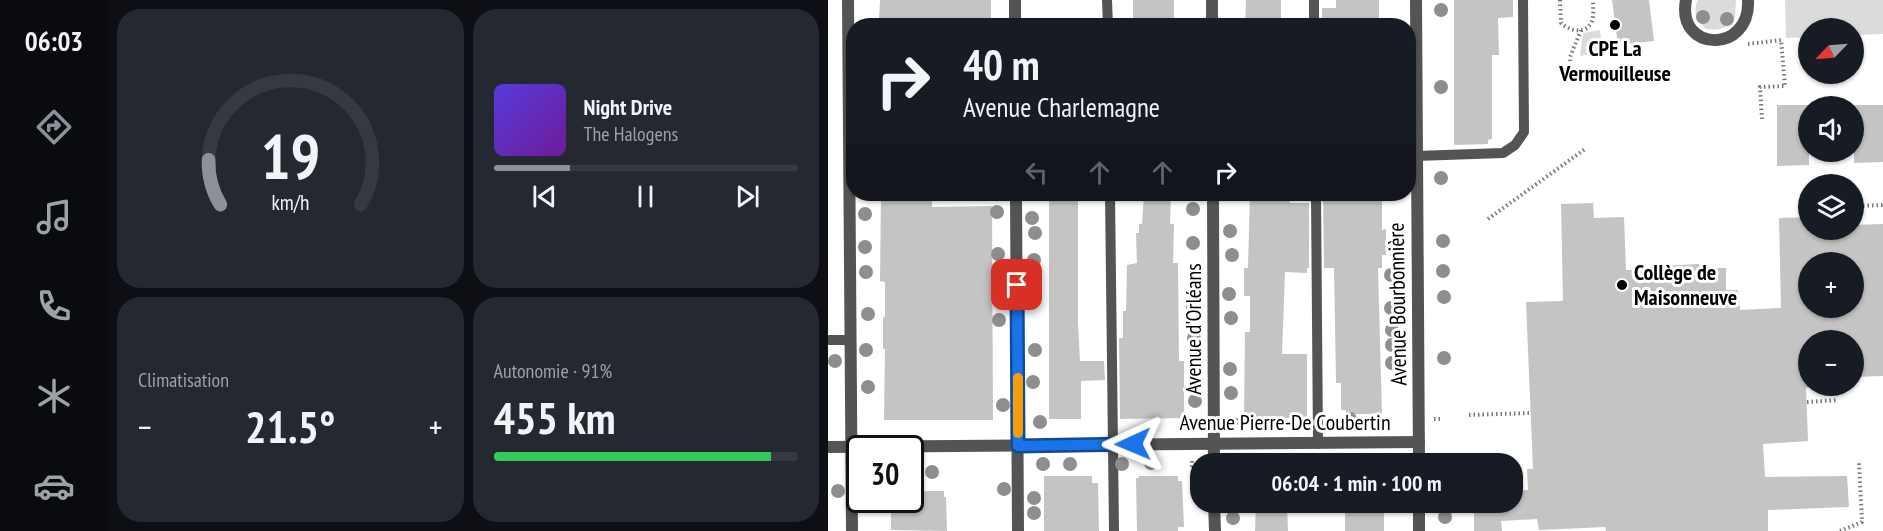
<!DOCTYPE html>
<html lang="fr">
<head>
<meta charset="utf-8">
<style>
	body { margin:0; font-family:"PT Sans Narrow",sans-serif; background:#242831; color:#f1f3f6; height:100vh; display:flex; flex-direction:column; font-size:22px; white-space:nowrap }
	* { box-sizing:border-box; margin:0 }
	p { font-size:20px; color:#9ea1a6 }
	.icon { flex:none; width:33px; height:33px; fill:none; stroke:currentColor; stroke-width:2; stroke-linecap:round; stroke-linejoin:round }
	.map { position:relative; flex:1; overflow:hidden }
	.drawer { display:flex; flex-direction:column; gap:9px; padding:9px; background:#0d0f14; width:720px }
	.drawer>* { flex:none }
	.guide { position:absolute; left:18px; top:18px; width:570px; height:183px; border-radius:24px; box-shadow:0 2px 4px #0004; background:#171b24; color:#f1f3f6; overflow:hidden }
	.needle { width:39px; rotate:245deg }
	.controls { position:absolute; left:970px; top:18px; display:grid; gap:12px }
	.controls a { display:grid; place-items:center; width:66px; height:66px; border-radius:50%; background:#171b24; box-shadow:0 2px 4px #0004; font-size:30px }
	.speed { position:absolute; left:18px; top:435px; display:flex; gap:12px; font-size:30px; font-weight:700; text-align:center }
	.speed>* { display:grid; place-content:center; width:78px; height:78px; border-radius:50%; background:#171b24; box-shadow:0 2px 4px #0004; line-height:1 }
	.speed .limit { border:3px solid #111; border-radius:9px; background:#fff; color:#111 }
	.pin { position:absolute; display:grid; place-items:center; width:51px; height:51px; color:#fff; margin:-26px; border-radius:12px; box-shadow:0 3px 9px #0006 }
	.me { position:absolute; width:66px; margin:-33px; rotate:269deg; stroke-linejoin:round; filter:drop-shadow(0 0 4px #0008) }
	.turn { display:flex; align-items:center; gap:21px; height:126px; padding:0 18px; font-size:27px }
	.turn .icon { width:78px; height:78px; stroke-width:2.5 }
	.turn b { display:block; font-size:42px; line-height:51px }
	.lanes { display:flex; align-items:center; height:57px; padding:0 18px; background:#0003; justify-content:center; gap:30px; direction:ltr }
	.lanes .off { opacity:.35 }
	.big { font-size:45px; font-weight:600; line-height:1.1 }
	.drawer .tile { flex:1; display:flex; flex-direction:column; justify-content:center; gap:9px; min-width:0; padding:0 21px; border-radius:24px; background:#242831 }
	.drawer .dial { align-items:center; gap:0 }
	.dial svg { height:156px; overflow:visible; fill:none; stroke:#363941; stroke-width:7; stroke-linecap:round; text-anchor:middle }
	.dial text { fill:#f1f3f6; stroke:none }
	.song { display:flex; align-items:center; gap:18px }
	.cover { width:72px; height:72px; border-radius:9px; background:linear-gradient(135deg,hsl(250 70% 55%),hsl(280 70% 35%)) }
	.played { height:6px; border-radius:3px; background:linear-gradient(90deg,#8c9099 25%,#363941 25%) }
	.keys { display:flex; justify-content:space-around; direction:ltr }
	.heat { display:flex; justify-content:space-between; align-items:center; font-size:33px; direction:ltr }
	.charge { height:9px; border-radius:4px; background:linear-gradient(90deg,#34c759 91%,#363941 0) }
	.drawer .tiles { flex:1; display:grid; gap:9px; grid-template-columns:repeat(2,1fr) }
	.trip { position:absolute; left:362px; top:453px; width:333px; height:60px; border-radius:24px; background:#171b24; box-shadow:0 2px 4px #0004; font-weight:600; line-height:60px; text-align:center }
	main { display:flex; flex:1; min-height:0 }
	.tabs { display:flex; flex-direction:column; width:108px; justify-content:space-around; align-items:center; background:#090b0e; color:#9ea1a6 }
	.tabs .icon { width:42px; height:42px }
	.tabs .current { color:#8c9099 }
	.tabs b { font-size:27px; color:#f1f3f6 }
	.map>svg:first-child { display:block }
	.green { fill:#dbdbdb }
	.building { fill:#c4c4c4; fill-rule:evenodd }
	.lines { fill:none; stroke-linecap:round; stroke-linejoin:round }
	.path { stroke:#767676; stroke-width:4; stroke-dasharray:1.5 3; stroke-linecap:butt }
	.lane { stroke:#545454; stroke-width:10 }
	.street { stroke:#545454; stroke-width:12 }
	.tree { fill:#8e8e8e }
	.route-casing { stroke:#114b97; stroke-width:15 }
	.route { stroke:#1a73e8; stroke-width:10 }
	.slow { stroke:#f59e0b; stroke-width:10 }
	.poi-dot { fill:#000; stroke:#fff; stroke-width:2 }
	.labels { text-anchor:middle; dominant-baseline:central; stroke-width:6; stroke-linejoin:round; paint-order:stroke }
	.poi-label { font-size:22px; font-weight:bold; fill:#000; stroke:#fff }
	.street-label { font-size:22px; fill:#000; stroke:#fff }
</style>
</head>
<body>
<main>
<nav class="tabs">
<b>06:03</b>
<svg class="icon current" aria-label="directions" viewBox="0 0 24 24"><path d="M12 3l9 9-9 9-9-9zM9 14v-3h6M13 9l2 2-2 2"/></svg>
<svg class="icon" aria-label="music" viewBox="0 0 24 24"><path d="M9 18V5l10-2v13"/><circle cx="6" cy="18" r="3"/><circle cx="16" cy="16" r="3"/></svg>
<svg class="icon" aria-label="phone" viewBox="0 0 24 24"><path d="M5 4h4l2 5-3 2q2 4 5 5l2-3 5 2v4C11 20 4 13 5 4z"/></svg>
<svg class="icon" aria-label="climate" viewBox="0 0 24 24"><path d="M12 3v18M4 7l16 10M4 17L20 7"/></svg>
<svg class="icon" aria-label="car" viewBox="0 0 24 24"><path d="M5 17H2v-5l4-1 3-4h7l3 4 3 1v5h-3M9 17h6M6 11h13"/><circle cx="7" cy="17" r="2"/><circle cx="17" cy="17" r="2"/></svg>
</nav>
<section class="drawer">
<div class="tiles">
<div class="tile dial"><svg viewBox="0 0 100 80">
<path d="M14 69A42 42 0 1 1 86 69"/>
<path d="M14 69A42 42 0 0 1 8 46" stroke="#8c9099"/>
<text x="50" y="56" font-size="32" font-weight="700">19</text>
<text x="50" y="72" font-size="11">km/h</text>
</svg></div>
<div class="tile">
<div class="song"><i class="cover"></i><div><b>Night Drive</b><p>The Halogens</p></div></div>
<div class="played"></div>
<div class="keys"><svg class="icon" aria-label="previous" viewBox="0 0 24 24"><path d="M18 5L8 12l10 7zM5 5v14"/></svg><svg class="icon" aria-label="pause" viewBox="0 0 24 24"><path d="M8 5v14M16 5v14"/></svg><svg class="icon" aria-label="next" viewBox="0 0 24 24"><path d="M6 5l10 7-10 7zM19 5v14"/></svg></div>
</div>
<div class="tile"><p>Climatisation</p>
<div class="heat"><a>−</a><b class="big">21.5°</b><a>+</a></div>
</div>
<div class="tile"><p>Autonomie · 91%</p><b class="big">455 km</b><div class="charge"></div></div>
</div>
</section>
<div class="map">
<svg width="1055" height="531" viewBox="0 0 1055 531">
	<rect width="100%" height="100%" fill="#fff"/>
	<g class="green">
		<path d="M870,0H908L907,17C900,28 892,31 878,29C869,21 864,12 870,0Z"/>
		<polygon points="957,0 1055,0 1055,34 1026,35 1026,28 981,28 981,37 958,38"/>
		<polygon points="772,30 775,52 752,56 755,33"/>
	</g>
	<g class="building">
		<polygon points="52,0 163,0 163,26 55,25 56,19 51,19"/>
		<rect x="305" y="0" width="41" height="26"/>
		<polygon points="418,0 453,0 453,23 445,22 445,26 417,26"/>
		<polygon points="508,0 551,0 551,26 494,26 494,8 508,8"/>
		<polygon points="626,0 685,0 685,17 670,18 671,55 664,55 664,139 660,140 660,144 626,145"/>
		<polygon points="784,0 821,0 826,41 790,45"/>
		<polygon points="949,105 981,105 981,165 949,166"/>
		<polygon points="1026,105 1055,105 1055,162 1026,163"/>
		<polygon points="53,194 104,194 104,207 164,206 165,420 56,420 57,349 55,349 55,317 57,317 57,282 52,281"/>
		<polygon points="221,194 250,194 250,322 252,361 276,361 277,380 253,381 253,419 221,419"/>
		<polygon points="316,194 343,194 342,224 346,224 345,263 350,263 351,361 356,361 356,418 292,419 291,338 295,338 295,311 298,311 299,265 309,263 308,233 311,233 311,224 314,224"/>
		<polygon points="422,194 462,194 462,203 481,203 481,268 479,268 479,273 457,272 454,354 479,354 479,418 416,418 417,332 422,332 422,296 416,296 416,268 420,268"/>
		<polygon points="495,194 554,194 554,230 558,229 558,255 554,255 554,268 550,268 554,414 518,414 518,410 513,410 513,383 508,383 506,268 496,268"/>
		<path d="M765,203L766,218L796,217L798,270L833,269L834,266L871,264L873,268H898V290H910L912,310L953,308L951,218L981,217V230H1026V225L1055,224V376L1026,377V340H981V387L978,388L980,441L935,444L937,477L1019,476L1021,507L940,510V531H778L777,527L711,530L709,519L673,521L674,531H646V502H684V491L700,490L699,469H705L698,302L735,301L733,204ZM981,262H1026V308H981Z"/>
		<polygon points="216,476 264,476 264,483 270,483 271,531 216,531"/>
		<polygon points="311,476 350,476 350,481 354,481 356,527 350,527 350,531 309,531 308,478 311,478"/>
		<polygon points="82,491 116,491 116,497 118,497 119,531 63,530 63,500 82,500"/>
		<polygon points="428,502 459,502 460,531 427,531"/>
		<rect x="517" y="502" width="39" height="29"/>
	</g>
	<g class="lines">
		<g class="path">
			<path d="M732,0L733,23C742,31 758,35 764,21C766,15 765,7 765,0"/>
			<polyline points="920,44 953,40 957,86 932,87 934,119"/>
			<polyline points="743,70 742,57 753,30"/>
			<polyline points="1026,206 1055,205"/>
			<polyline points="976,217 976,208 981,208"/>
			<polyline points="660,219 757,149"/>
			<polyline points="979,402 1010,400"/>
			<polyline points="641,415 703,413"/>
			<polyline points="606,419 613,419"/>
			<polyline points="398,423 410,418 408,426"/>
			<polyline points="364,426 364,423 372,423"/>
			<polyline points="364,461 364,469 372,469"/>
			<polyline points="611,463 613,463"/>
			<polyline points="1012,531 1034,522 1031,462"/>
		</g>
		<g class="lane">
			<polyline points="279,0 280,26"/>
			<polyline points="486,0 486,26"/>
			<polyline points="588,156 675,153 687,145 696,132 695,0"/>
			<polyline points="282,194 286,531"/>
			<polyline points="488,194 490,444"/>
			<polyline points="0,340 23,340"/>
		</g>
		<g class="street">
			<polyline points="20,0 24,531"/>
			<polyline points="187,0 187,26"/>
			<polyline points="384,0 384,26"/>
			<polyline points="588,0 591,464"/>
			<path d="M858,0C848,53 923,54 920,0"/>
			<polyline points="188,194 190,531"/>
			<polyline points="385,194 386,464"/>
			<polyline points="0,447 591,442"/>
			<polyline points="386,502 387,531"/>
			<polyline points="591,502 591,531"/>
		</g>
	</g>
	<g class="tree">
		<circle cx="613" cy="10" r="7"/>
		<circle cx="875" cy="17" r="7"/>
		<circle cx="899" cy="19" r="7"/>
		<circle cx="613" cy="87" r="7"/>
		<circle cx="613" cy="178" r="7"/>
		<circle cx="365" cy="209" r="7"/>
		<circle cx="169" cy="212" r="7"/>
		<circle cx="37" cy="214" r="7"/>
		<circle cx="204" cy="218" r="7"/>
		<circle cx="402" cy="231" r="7"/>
		<circle cx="207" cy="233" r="7"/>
		<circle cx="615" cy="241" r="7"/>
		<circle cx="365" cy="243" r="7"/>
		<circle cx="37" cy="247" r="7"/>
		<circle cx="170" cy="254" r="7"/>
		<circle cx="404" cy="255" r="7"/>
		<circle cx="206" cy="260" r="7"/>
		<circle cx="615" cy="271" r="7"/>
		<circle cx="38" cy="272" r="7"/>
		<circle cx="563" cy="275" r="7"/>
		<circle cx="206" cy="284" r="7"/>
		<circle cx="401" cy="294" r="7"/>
		<circle cx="616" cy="297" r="7"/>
		<circle cx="365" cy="308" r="7"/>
		<circle cx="563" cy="308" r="7"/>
		<circle cx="40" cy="314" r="7"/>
		<circle cx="403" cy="318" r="7"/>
		<circle cx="171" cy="320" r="7"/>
		<circle cx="564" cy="330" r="7"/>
		<circle cx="366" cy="338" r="7"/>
		<circle cx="564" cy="345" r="7"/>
		<circle cx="38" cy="350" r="7"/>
		<circle cx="207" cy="350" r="7"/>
		<circle cx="616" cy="358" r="7"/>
		<circle cx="7" cy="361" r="7"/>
		<circle cx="564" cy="363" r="7"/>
		<circle cx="402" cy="369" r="7"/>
		<circle cx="205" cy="382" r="7"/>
		<circle cx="40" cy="387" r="7"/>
		<circle cx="403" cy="393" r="7"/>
		<circle cx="367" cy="401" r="7"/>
		<circle cx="175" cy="405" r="7"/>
		<circle cx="522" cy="419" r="7"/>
		<circle cx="212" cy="422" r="7"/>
		<circle cx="323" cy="463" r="7"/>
		<circle cx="215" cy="464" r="7"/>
		<circle cx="242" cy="464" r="7"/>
		<circle cx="294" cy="464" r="7"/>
		<circle cx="104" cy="472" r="7"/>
		<circle cx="176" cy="489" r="7"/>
		<circle cx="10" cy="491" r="7"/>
		<circle cx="206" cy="498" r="7"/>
		<circle cx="206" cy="513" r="7"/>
		<circle cx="617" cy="517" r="7"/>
		<circle cx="405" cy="518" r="7"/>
	</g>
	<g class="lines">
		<defs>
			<polyline id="route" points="189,285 190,446 305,444"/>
		</defs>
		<use href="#route" class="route-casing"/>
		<use href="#route" class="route"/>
		<polyline class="slow" points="190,378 190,433"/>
	</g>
	<g class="poi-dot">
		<circle cx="787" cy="25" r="6"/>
		<circle cx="794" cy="285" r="6"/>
	</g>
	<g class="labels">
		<g class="poi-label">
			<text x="787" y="48">CPE La<tspan x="787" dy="25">Vermouilleuse</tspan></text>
			<text x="806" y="272" text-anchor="start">Collège de<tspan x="806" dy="25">Maisonneuve</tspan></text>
		</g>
		<g class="street-label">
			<text transform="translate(569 304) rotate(-91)">Avenue Bourbonnière</text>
			<text transform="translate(365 329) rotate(-90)">Avenue d'Orléans</text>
			<text x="457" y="422">Avenue Pierre-De Coubertin</text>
		</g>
	</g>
</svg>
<div class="controls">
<a><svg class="needle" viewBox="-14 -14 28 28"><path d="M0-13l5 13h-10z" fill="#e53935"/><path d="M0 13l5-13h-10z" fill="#9ea1a6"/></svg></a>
<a><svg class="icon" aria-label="sound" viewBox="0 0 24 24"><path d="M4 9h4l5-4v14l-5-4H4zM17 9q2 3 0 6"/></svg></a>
<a><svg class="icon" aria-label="layers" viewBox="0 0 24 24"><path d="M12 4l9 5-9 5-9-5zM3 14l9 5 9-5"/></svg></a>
<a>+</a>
<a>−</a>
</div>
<div class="speed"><div class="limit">30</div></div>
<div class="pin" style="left:189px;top:285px;background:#d93025"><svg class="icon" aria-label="arrive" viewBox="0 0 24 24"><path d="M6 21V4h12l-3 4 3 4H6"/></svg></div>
<svg class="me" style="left:305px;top:444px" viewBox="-20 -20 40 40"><path d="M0-17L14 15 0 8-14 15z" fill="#1a73e8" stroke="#fff" stroke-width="4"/></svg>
<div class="trip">06:04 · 1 min · 100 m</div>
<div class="guide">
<div class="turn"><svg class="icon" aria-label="right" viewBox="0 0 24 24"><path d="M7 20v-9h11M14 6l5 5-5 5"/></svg><div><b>40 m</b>Avenue Charlemagne</div></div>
<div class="lanes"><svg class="icon off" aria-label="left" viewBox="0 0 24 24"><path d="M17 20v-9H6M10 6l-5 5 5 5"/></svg><svg class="icon off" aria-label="ahead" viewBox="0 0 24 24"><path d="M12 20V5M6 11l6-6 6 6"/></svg><svg class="icon off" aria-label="ahead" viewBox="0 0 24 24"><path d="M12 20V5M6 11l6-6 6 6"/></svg><svg class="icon" aria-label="right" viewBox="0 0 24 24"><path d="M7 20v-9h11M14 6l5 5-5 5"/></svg></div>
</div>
</div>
</main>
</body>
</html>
